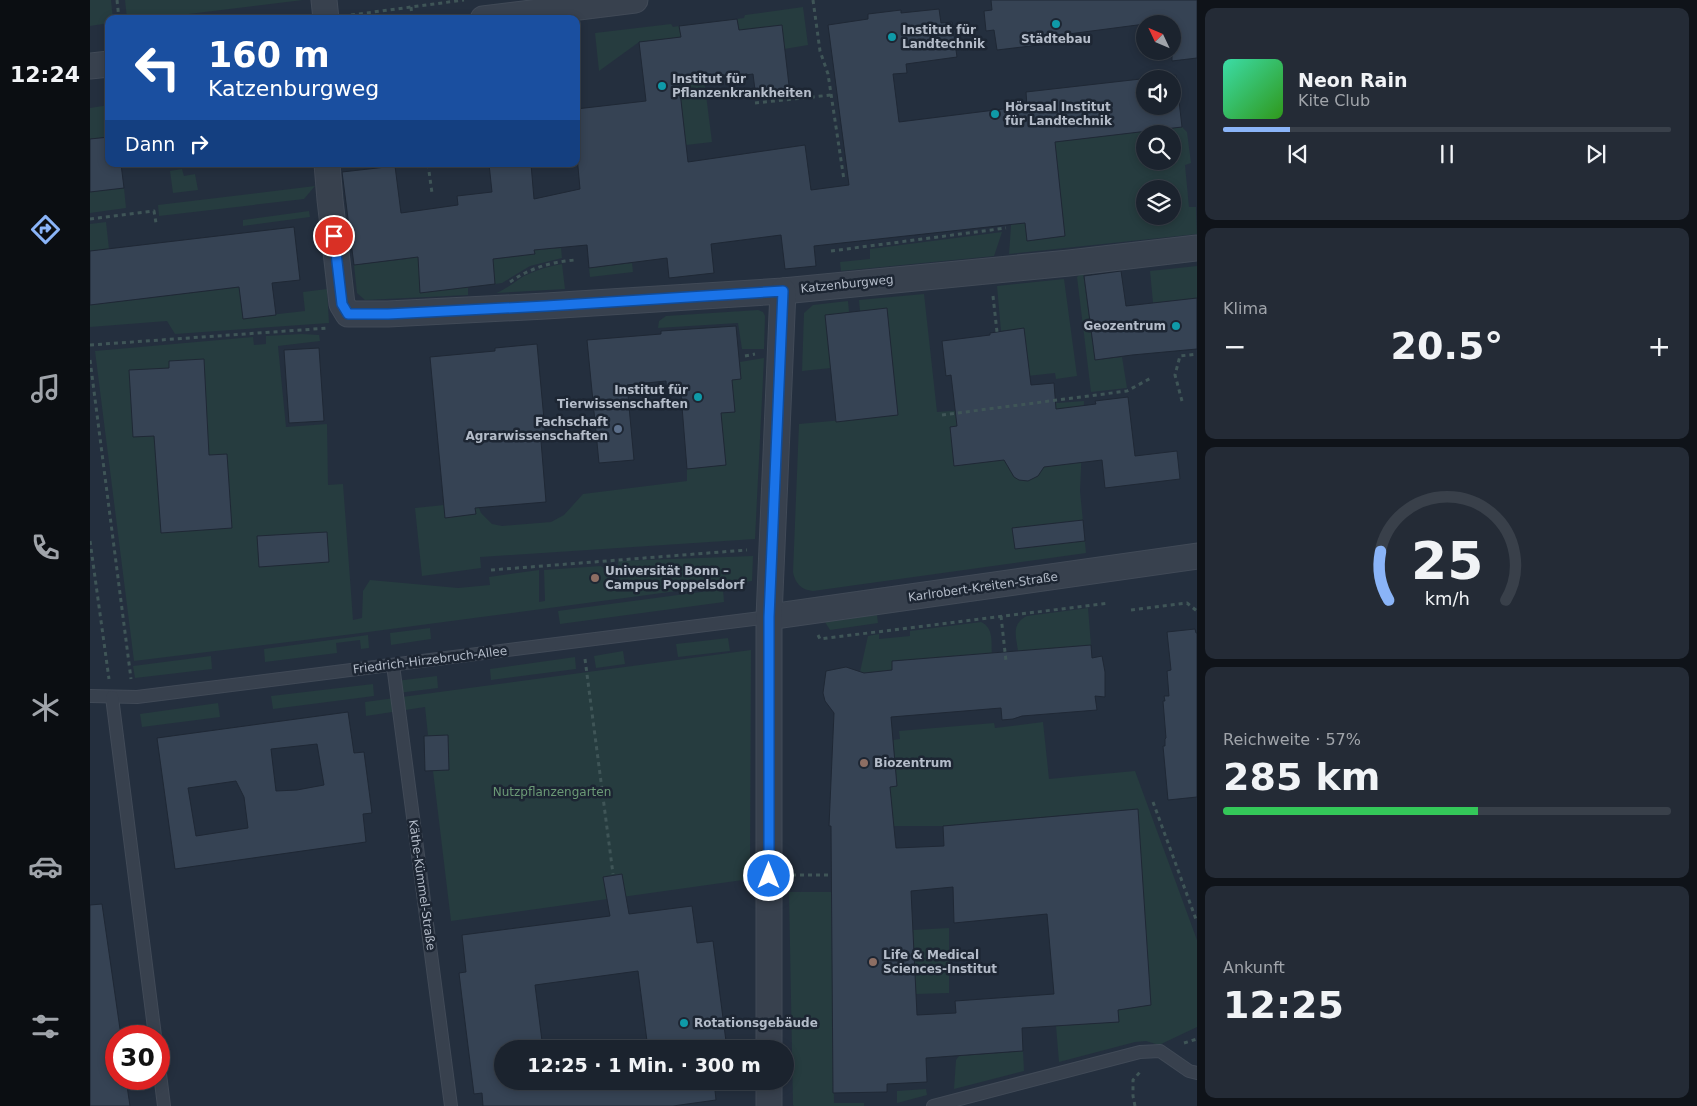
<!DOCTYPE html>
<html lang="de">
<head>
<meta charset="utf-8">
<style>
	body { margin:0; font-family:"DejaVu Sans",sans-serif; background:#242b36; color:#f1f3f6; height:100vh; display:flex; flex-direction:column; font-size:19px; white-space:nowrap }
	* { box-sizing:border-box; margin:0 }
	p { font-size:16px; color:#a0a4aa }
	.icon { flex:none; width:28px; height:28px; fill:none; stroke:currentColor; stroke-width:2; stroke-linecap:round; stroke-linejoin:round }
	.map { position:relative; flex:1; overflow:hidden }
	.drawer { display:flex; flex-direction:column; gap:8px; padding:8px; background:#0f1319; width:500px }
	.drawer>* { flex:none }
	.guide { position:absolute; left:15px; top:15px; width:475px; height:152px; border-radius:10px; box-shadow:0 2px 8px #0003,0 0 0 1px #39404a; background:#1a4fa0; color:#fff; overflow:hidden }
	.needle { width:32px; rotate:314deg }
	.fabs { position:absolute; left:1046px; top:15px; display:grid; gap:10px }
	.fabs a { display:grid; place-items:center; width:45px; height:45px; border-radius:50%; background:#1b232e; box-shadow:0 2px 8px #0003,0 0 0 1px #39404a; font-size:25px }
	.speed { position:absolute; left:15px; top:1025px; display:flex; gap:10px; font-size:25px; font-weight:700; text-align:center }
	.speed>* { display:grid; place-content:center; width:65px; height:65px; border-radius:50%; background:#1b232e; box-shadow:0 2px 8px #0003,0 0 0 1px #39404a; line-height:1 }
	.speed .limit { border:8px solid #d22; background:#fff; color:#111 }
	.pin { position:absolute; display:grid; place-items:center; width:42px; height:42px; color:#fff; margin:-21px; border:2px solid #fff; border-radius:50%; box-shadow:0 1px 5px #0007 }
	.me { position:absolute; width:55px; margin:-28px; rotate:0deg; stroke-linejoin:round; filter:drop-shadow(0 0 4px #0008) }
	.turn { display:flex; align-items:center; gap:18px; height:105px; padding:0 20px; font-size:22px }
	.turn .icon { width:65px; height:65px; stroke-width:2.5 }
	.turn b { display:block; font-size:35px; line-height:42px }
	.then { display:flex; align-items:center; height:48px; padding:0 20px; background:#0003; gap:10px; font-size:19px }
	.big { font-size:38px; font-weight:600; line-height:1.1 }
	.drawer .widget { flex:1; display:flex; flex-direction:column; justify-content:center; gap:8px; min-width:0; padding:0 18px; border-radius:10px; background:#242b36 }
	.drawer .dial { align-items:center; gap:0 }
	.dial svg { height:130px; overflow:visible; fill:none; stroke:#39404a; stroke-width:7; stroke-linecap:round; text-anchor:middle }
	.dial text { fill:#f1f3f6; stroke:none }
	.song { display:flex; align-items:center; gap:15px }
	.cover { width:60px; height:60px; border-radius:8px; background:linear-gradient(135deg,hsl(160 70% 55%),hsl(110 70% 35%)) }
	.played { height:5px; border-radius:2px; background:linear-gradient(90deg,#8ab4f8 15%,#39404a 15%) }
	.keys { display:flex; justify-content:space-around; direction:ltr }
	.heat { display:flex; justify-content:space-between; align-items:center; font-size:28px; direction:ltr }
	.charge { height:8px; border-radius:4px; background:linear-gradient(90deg,#34c759 57%,#39404a 0) }
	.trip { position:absolute; left:404px; top:1040px; width:300px; height:50px; border-radius:25px; background:#1b232e; box-shadow:0 2px 8px #0003,0 0 0 1px #39404a; font-weight:600; line-height:50px; text-align:center }
	main { display:flex; flex:1; min-height:0 }
	.tabs { display:flex; flex-direction:column; width:90px; justify-content:space-around; align-items:center; background:#0b0e12; color:#a0a4aa }
	.tabs .icon { width:35px; height:35px }
	.tabs .selected { color:#8ab4f8 }
	.tabs b { font-size:22px; color:#f1f3f6 }
	.map>svg:first-child { display:block }
	.green { fill:#263c3f; fill-rule:evenodd }
	.building { fill:#364354; stroke:#1f2835; fill-rule:evenodd }
	.lines { fill:none; stroke-linecap:round; stroke-linejoin:round }
	.service-casing { stroke:#414a57; stroke-width:14 }
	.minor-casing { stroke:#414a57; stroke-width:27 }
	.path { stroke:#3f5557; stroke-width:3; stroke-dasharray:4 4; stroke-linecap:butt }
	.service { stroke:#38414e; stroke-width:12 }
	.minor { stroke:#38414e; stroke-width:25 }
	.route-casing { stroke:#114b97; stroke-width:12 }
	.route { stroke:#1a73e8; stroke-width:9 }
	.culture-dot { fill:#0f9aa8; stroke:#1d2633; stroke-width:2 }
	.service-dot { fill:#5c6f8a; stroke:#1d2633; stroke-width:2 }
	.education-dot { fill:#8d6e63; stroke:#1d2633; stroke-width:2 }
	.labels { text-anchor:middle; dominant-baseline:central; stroke-width:5; stroke-linejoin:round; paint-order:stroke }
	.poi-label { font-size:12px; font-weight:bold; fill:#b4bcc9; stroke:#1d2633; text-anchor:start }
	.street-label { font-size:12px; fill:#b4bcc9; stroke:#1d2633 }
	.park-label { font-size:12px; fill:#6b9a76; stroke:#1d2633 }
</style>
</head>
<body>
<main>
<nav class="tabs">
<b>12:24</b>
<svg class="icon selected" aria-label="directions" viewBox="0 0 24 24"><path d="M12 3l9 9-9 9-9-9zM9 14v-3h6M13 9l2 2-2 2"/></svg>
<svg class="icon" aria-label="music" viewBox="0 0 24 24"><path d="M9 18V5l10-2v13"/><circle cx="6" cy="18" r="3"/><circle cx="16" cy="16" r="3"/></svg>
<svg class="icon" aria-label="phone" viewBox="0 0 24 24"><path d="M5 4h4l2 5-3 2q2 4 5 5l2-3 5 2v4C11 20 4 13 5 4z"/></svg>
<svg class="icon" aria-label="climate" viewBox="0 0 24 24"><path d="M12 3v18M4 7l16 10M4 17L20 7"/></svg>
<svg class="icon" aria-label="car" viewBox="0 0 24 24"><path d="M5 17H2v-5l4-1 3-4h7l3 4 3 1v5h-3M9 17h6M6 11h13"/><circle cx="7" cy="17" r="2"/><circle cx="17" cy="17" r="2"/></svg>
<svg class="icon" aria-label="filters" viewBox="0 0 24 24"><path d="M4 7h16M4 17h16"/><circle cx="9" cy="7" r="2"/><circle cx="15" cy="17" r="2"/></svg>
</nav>
<div class="map">
<svg width="1107" height="1106" viewBox="0 0 1107 1106">
	<rect width="100%" height="100%" fill="#242f3e"/>
	<g class="green">
		<polygon points="0,0 21,0 23,19 19,19 19,23 0,26"/>
		<polygon points="35,0 213,0 58,19 37,19"/>
		<polygon points="713,7 718,45 694,49 649,30 647,19 654,18 655,15"/>
		<polygon points="581,24 583,27 589,26 591,37 549,42 509,71 505,33"/>
		<polygon points="613,71 622,142 596,145 588,74"/>
		<polygon points="19,105 19,137 0,139 0,108"/>
		<path d="M1092,127L1097,132L1101,163L1095,165L1099,207H1106L1107,234L919,254L921,226L916,186L928,162L937,241L975,236L965,142ZM1055,134H1082V161H1055ZM1055,189H1082V216H1055Z"/>
		<polygon points="92,169 94,176 105,174 108,190 83,193 80,171"/>
		<polygon points="225,186 214,199 69,216 68,205"/>
		<polygon points="34,188 36,208 0,213 0,192"/>
		<polygon points="219,211 220,217 153,226 153,220"/>
		<polygon points="16,222 19,249 0,251 0,224"/>
		<polygon points="912,232 904,256 751,271 750,262 780,259 780,249"/>
		<polygon points="315,245 369,267 329,272 330,292 378,287 378,295 275,300 267,293 264,265 316,259"/>
		<polygon points="471,248 472,258 440,266 412,283 405,284 397,260 444,254 444,250"/>
		<polygon points="542,263 543,272 500,277 499,268"/>
		<path d="M472,264L475,289L406,293C417,289 424,282 434,276C446,270 459,266 472,264Z"/>
		<polygon points="1107,266 1107,298 1063,303 1060,271"/>
		<polygon points="993,272 1005,360 1032,357 1037,388 1001,392 987,277"/>
		<polygon points="974,279 987,376 966,379 965,373 928,377 939,368 934,329 911,331 907,286"/>
		<polygon points="149,287 153,318 215,311 213,292 237,289 239,323 85,334 77,321 0,327 0,305"/>
		<path d="M834,294L847,412L994,401L990,491L996,553L723,591C711,590 705,583 703,572L709,424L808,415L797,309L770,311L769,300Z"/>
		<polygon points="758,301 759,312 735,316 741,368 712,371 714,313 723,305"/>
		<polygon points="668,310 673,312 675,316 674,349 652,349 648,323 568,328 569,321 576,316"/>
		<polygon points="212,334 229,335 230,341 188,346 196,427 237,424 238,485 253,484 263,620 272,618 273,591 280,580 368,588 400,585 399,577 449,570 449,602 455,601 454,570 511,566 520,574 520,589 530,587 528,561 663,556 662,581 263,634 44,661 5,351 163,337 164,345 176,344 176,336"/>
		<polygon points="371,354 376,354 388,505 391,513 402,524 412,526 461,522 474,515 493,494 597,481 597,469 635,465 631,413 645,412 644,399 622,382 651,378 650,362 674,358 665,539 390,557 391,568 332,576 325,508 354,505 355,517 385,514"/>
		<polygon points="633,589 634,602 470,624 468,611"/>
		<path d="M998,608L1001,645L928,651C926,636 921,624 937,616Z"/>
		<polygon points="787,615 788,623 740,630 735,622"/>
		<path d="M891,622C904,628 901,642 902,654L802,661V670L776,673V678L770,672L778,636L789,634V639L820,636V631Z"/>
		<polygon points="340,628 341,639 301,645 300,633"/>
		<polygon points="278,635 279,648 271,649 270,640 246,643 247,653 175,662 174,649"/>
		<polygon points="638,638 640,651 588,657 586,644"/>
		<polygon points="661,650 660,879 361,921 343,771 335,771 334,736 338,735 335,707 276,716 275,702"/>
		<polygon points="533,651 535,664 506,668 504,656"/>
		<polygon points="121,656 122,669 45,678 43,666"/>
		<polygon points="485,657 486,669 401,680 400,669"/>
		<polygon points="347,676 348,688 308,693 306,681"/>
		<polygon points="283,684 284,696 183,709 181,696"/>
		<polygon points="128,703 130,717 52,727 50,714"/>
		<polygon points="953,722 959,779 1045,771 1107,940 1107,1027 1069,1045 1056,1041 1045,1042 969,1062 966,1026 1029,1022 1028,1010 1061,1005 1047,809 853,826 794,826 800,787 807,786 803,740 810,739 809,731 904,723 905,728"/>
		<polygon points="699,892 742,892 744,1103 774,1103 774,1106 704,1106 703,1105"/>
		<polygon points="859,928 859,993 826,994 823,930"/>
		<polygon points="933,1051 934,1071 864,1089 866,1060 869,1056"/>
		<polygon points="836,1089 837,1095 807,1103 807,1091"/>
	</g>
	<g class="building">
		<polygon points="901,0 1107,0 1107,58 1082,61 1082,24 1055,24 948,38 949,45 907,50 904,30 896,31 894,11 902,10"/>
		<path d="M849,9L851,23L862,22L867,57L816,64L817,73L803,74L809,122L937,106L936,92L1086,75L1092,127L965,142L975,236L937,241L935,223L724,246L726,266L695,269L691,235L621,244L624,273L579,278L577,258L499,268L497,245L444,250L445,254L403,259L405,284L330,293L328,257L264,265L252,172L305,166L311,213L368,205L367,196L402,192L399,164H441L444,199L490,189L486,145V109L556,101L549,42L591,37L589,26L647,19L649,30L692,25L700,94L666,98L663,74L589,83L598,162L715,145L721,190L759,185L738,25L778,19V14L811,10V13ZM1055,79H1082V106H1055Z"/>
		<polygon points="19,137 19,164 31,164 34,188 0,192 0,139"/>
		<polygon points="204,227 210,280 182,283 186,315 153,319 149,287 0,305 0,251"/>
		<polygon points="1031,271 1036,306 1107,298 1107,349 1042,355 1005,360 994,276"/>
		<polygon points="797,308 808,415 746,422 735,315"/>
		<polygon points="646,326 651,379 642,380 645,412 631,413 636,465 597,469 591,394 577,396 576,381 537,385 544,460 509,463 497,340 571,334 571,331"/>
		<polygon points="934,328 941,385 964,383 966,409 1006,404 1005,401 1038,397 1045,456 1087,451 1090,479 1015,488 1012,460 954,467 948,476 938,481 929,480 924,477 914,460 864,466 860,427 867,426 861,375 856,376 852,341 900,335 900,333"/>
		<polygon points="447,344 456,441 451,441 456,502 385,508 386,514 355,518 340,357 405,351 405,348"/>
		<polygon points="229,348 234,421 199,423 194,350"/>
		<polygon points="114,359 119,455 137,454 142,528 71,533 64,436 43,437 39,370 79,368 79,361"/>
		<polygon points="993,520 995,541 925,549 922,528"/>
		<polygon points="237,532 239,562 169,567 167,536"/>
		<polygon points="1105,629 1106,633 1107,633 1107,797 1078,800 1073,746 1075,746 1075,739 1076,738 1073,701 1075,701 1074,696 1079,696 1077,671 1081,670 1077,632"/>
		<path d="M1001,645L1002,658L1012,656L1015,672V697L1005,696L1007,710L932,716L923,719L912,720L911,708L801,717L807,786L800,787L806,848L854,846L853,826L1048,809L1061,1005L1028,1010L1029,1022L932,1028L933,1051L836,1058L837,1082L797,1084V1092L743,1093L741,826H739L744,713L735,701L733,693L736,671L756,667L774,673L802,670V661ZM863,887L864,923L957,914L964,994L865,1001L866,1013L827,1015L821,891Z"/>
		<path d="M258,712L264,753L274,752L282,813L273,814L276,842L85,869L67,738ZM227,744L234,785L207,790L186,791L181,749ZM146,781L154,797L158,828L106,836L98,788Z"/>
		<polygon points="358,735 359,770 335,771 334,736"/>
		<polygon points="532,874 539,914 602,906 607,943 623,941 637,1049 558,1049 548,971 445,985 453,1049 412,1049 412,1081 624,1081 626,1100 583,1106 393,1106 392,1093 384,1094 372,998 369,973 376,972 372,935 520,916 513,877"/>
		<polygon points="12,904 31,1036 26,1036 26,1079 36,1079 40,1106 0,1106 0,905"/>
	</g>
	<g class="lines">
		<defs>
			<g id="service">
				<polyline points="303,665 361,1106"/>
				<polyline points="0,696 47,697 679,617"/>
				<polyline points="22,697 65,1036"/>
				<polyline points="69,1066 74,1106"/>
				<polyline points="843,1106 1050,1052 1070,1051 1099,1071 1107,1073"/>
			</g>
			<g id="minor">
				<polyline points="234,0 236,19"/>
				<polyline points="393,19 545,0"/>
				<polyline points="0,66 19,64"/>
				<polyline points="237,164 240,200 252,304 258,314 298,314 456,306 693,291 979,263 1107,248"/>
				<polyline points="679,617 1107,556"/>
				<polyline points="679,1049 679,617 693,291"/>
				<polyline points="679,1081 679,1106"/>
			</g>
		</defs>
		<use href="#service" class="service-casing"/>
		<use href="#minor" class="minor-casing"/>
		<g class="path">
			<polyline points="27,0 29,19"/>
			<polyline points="723,0 730,51 738,74 754,180"/>
			<polyline points="321,7 322,16"/>
			<polyline points="261,15 374,0"/>
			<polyline points="665,103 741,95"/>
			<polyline points="338,164 342,193"/>
			<polyline points="0,219 64,211 66,223"/>
			<polyline points="741,251 916,228"/>
			<path d="M420,282C440,268 461,262 485,260"/>
			<polyline points="903,296 907,332"/>
			<polyline points="0,345 239,328"/>
			<polyline points="655,356 665,354"/>
			<polyline points="0,360 41,679"/>
			<polyline points="1092,401 1085,375 1090,356 1107,354"/>
			<polyline points="852,415 1037,391 1061,378"/>
			<polyline points="0,541 19,679"/>
			<polyline points="401,570 657,550"/>
			<polyline points="1041,610 1097,603 1107,611"/>
			<polyline points="911,616 916,661"/>
			<polyline points="728,635 730,639 1019,603"/>
			<polyline points="495,659 523,874"/>
			<polyline points="1063,802 1107,922"/>
			<polyline points="702,875 742,875"/>
			<polyline points="1094,1043 1107,1039"/>
			<polyline points="1045,1106 1043,1096 1043,1080 1050,1072"/>
		</g>
		<use href="#service" class="service"/>
		<use href="#minor" class="minor"/>
	</g>
	<g class="lines">
		<defs>
			<polyline id="route" points="244,236 252,304 258,314 298,314 456,306 693,291 679,617 679,876"/>
		</defs>
		<use href="#route" class="route-casing"/>
		<use href="#route" class="route"/>
	</g>
	<g class="culture-dot">
		<circle cx="966" cy="24" r="5"/>
		<circle cx="802" cy="37" r="5"/>
		<circle cx="572" cy="86" r="5"/>
		<circle cx="905" cy="114" r="5"/>
		<circle cx="1086" cy="326" r="5"/>
		<circle cx="608" cy="397" r="5"/>
		<circle cx="594" cy="1023" r="5"/>
	</g>
	<circle class="service-dot" cx="528" cy="429" r="5"/>
	<g class="education-dot">
		<circle cx="505" cy="578" r="5"/>
		<circle cx="774" cy="763" r="5"/>
		<circle cx="783" cy="962" r="5"/>
	</g>
	<g class="labels">
		<g class="poi-label">
			<text x="812" y="30">Institut für<tspan x="812" dy="14">Landtechnik</tspan></text>
			<text x="966" y="39" text-anchor="middle">Städtebau</text>
			<text x="582" y="79">Institut für<tspan x="582" dy="14">Pflanzenkrankheiten</tspan></text>
			<text x="915" y="107">Hörsaal Institut<tspan x="915" dy="14">für Landtechnik</tspan></text>
			<text x="1076" y="326" text-anchor="end">Geozentrum</text>
			<text x="598" y="390" text-anchor="end">Institut für<tspan x="598" dy="14">Tierwissenschaften</tspan></text>
			<text x="518" y="422" text-anchor="end">Fachschaft<tspan x="518" dy="14">Agrarwissenschaften</tspan></text>
			<text x="515" y="571">Universität Bonn –<tspan x="515" dy="14">Campus Poppelsdorf</tspan></text>
			<text x="784" y="763">Biozentrum</text>
			<text x="793" y="955">Life &amp; Medical<tspan x="793" dy="14">Sciences-Institut</tspan></text>
			<text x="604" y="1023">Rotationsgebäude</text>
		</g>
		<g class="street-label">
			<text transform="translate(757 284) rotate(-6)">Katzenburgweg</text>
			<text transform="translate(893 587) rotate(-8)">Karlrobert-Kreiten-Straße</text>
			<text transform="translate(340 660) rotate(-7)">Friedrich-Hirzebruch-Allee</text>
			<text transform="translate(332 885) rotate(82)">Käthe-Kümmel-Straße</text>
		</g>
		<g class="park-label">
			<text x="462" y="792">Nutzpflanzengarten</text>
		</g>
	</g>
</svg>
<div class="fabs">
<a><svg class="needle" viewBox="-14 -14 28 28"><path d="M0-13l5 13h-10z" fill="#e53935"/><path d="M0 13l5-13h-10z" fill="#a0a4aa"/></svg></a>
<a><svg class="icon" aria-label="sound" viewBox="0 0 24 24"><path d="M4 9h4l5-4v14l-5-4H4zM17 9q2 3 0 6"/></svg></a>
<a><svg class="icon" aria-label="search" viewBox="0 0 24 24"><circle cx="10" cy="10" r="6"/><path d="M15 15l6 6"/></svg></a>
<a><svg class="icon" aria-label="layers" viewBox="0 0 24 24"><path d="M12 4l9 5-9 5-9-5zM3 14l9 5 9-5"/></svg></a>
</div>
<div class="speed"><div class="limit">30</div></div>
<div class="pin" style="left:244px;top:236px;background:#d93025"><svg class="icon" aria-label="arrive" viewBox="0 0 24 24"><path d="M6 21V4h12l-3 4 3 4H6"/></svg></div>
<svg class="me" style="left:679px;top:876px" viewBox="-20 -20 40 40"><circle r="17" fill="#1a73e8" stroke="#fff" stroke-width="3"/><path d="M0-11L8 9 0 5-8 9z" fill="#fff"/></svg>
<div class="trip">12:25 · 1 Min. · 300 m</div>
<div class="guide">
<div class="turn"><svg class="icon" aria-label="left" viewBox="0 0 24 24"><path d="M17 20v-9H6M10 6l-5 5 5 5"/></svg><div><b>160 m</b>Katzenburgweg</div></div>
<div class="then">Dann<svg class="icon" aria-label="right" viewBox="0 0 24 24"><path d="M7 20v-9h11M14 6l5 5-5 5"/></svg></div>
</div>
</div>
<section class="drawer">
<div class="widget">
<div class="song"><i class="cover"></i><div><b>Neon Rain</b><p>Kite Club</p></div></div>
<div class="played"></div>
<div class="keys"><svg class="icon" aria-label="previous" viewBox="0 0 24 24"><path d="M18 5L8 12l10 7zM5 5v14"/></svg><svg class="icon" aria-label="pause" viewBox="0 0 24 24"><path d="M8 5v14M16 5v14"/></svg><svg class="icon" aria-label="next" viewBox="0 0 24 24"><path d="M6 5l10 7-10 7zM19 5v14"/></svg></div>
</div>
<div class="widget"><p>Klima</p>
<div class="heat"><a>−</a><b class="big">20.5°</b><a>+</a></div>
</div>
<div class="widget dial"><svg viewBox="0 0 100 80">
<path d="M14 69A42 42 0 1 1 86 69"/>
<path d="M14 69A42 42 0 0 1 9 39" stroke="#8ab4f8"/>
<text x="50" y="56" font-size="32" font-weight="700">25</text>
<text x="50" y="72" font-size="11">km/h</text>
</svg></div>
<div class="widget"><p>Reichweite · 57%</p><b class="big">285 km</b><div class="charge"></div></div>
<div class="widget"><p>Ankunft</p><b class="big">12:25</b></div>
</section>
</main>
</body>
</html>
